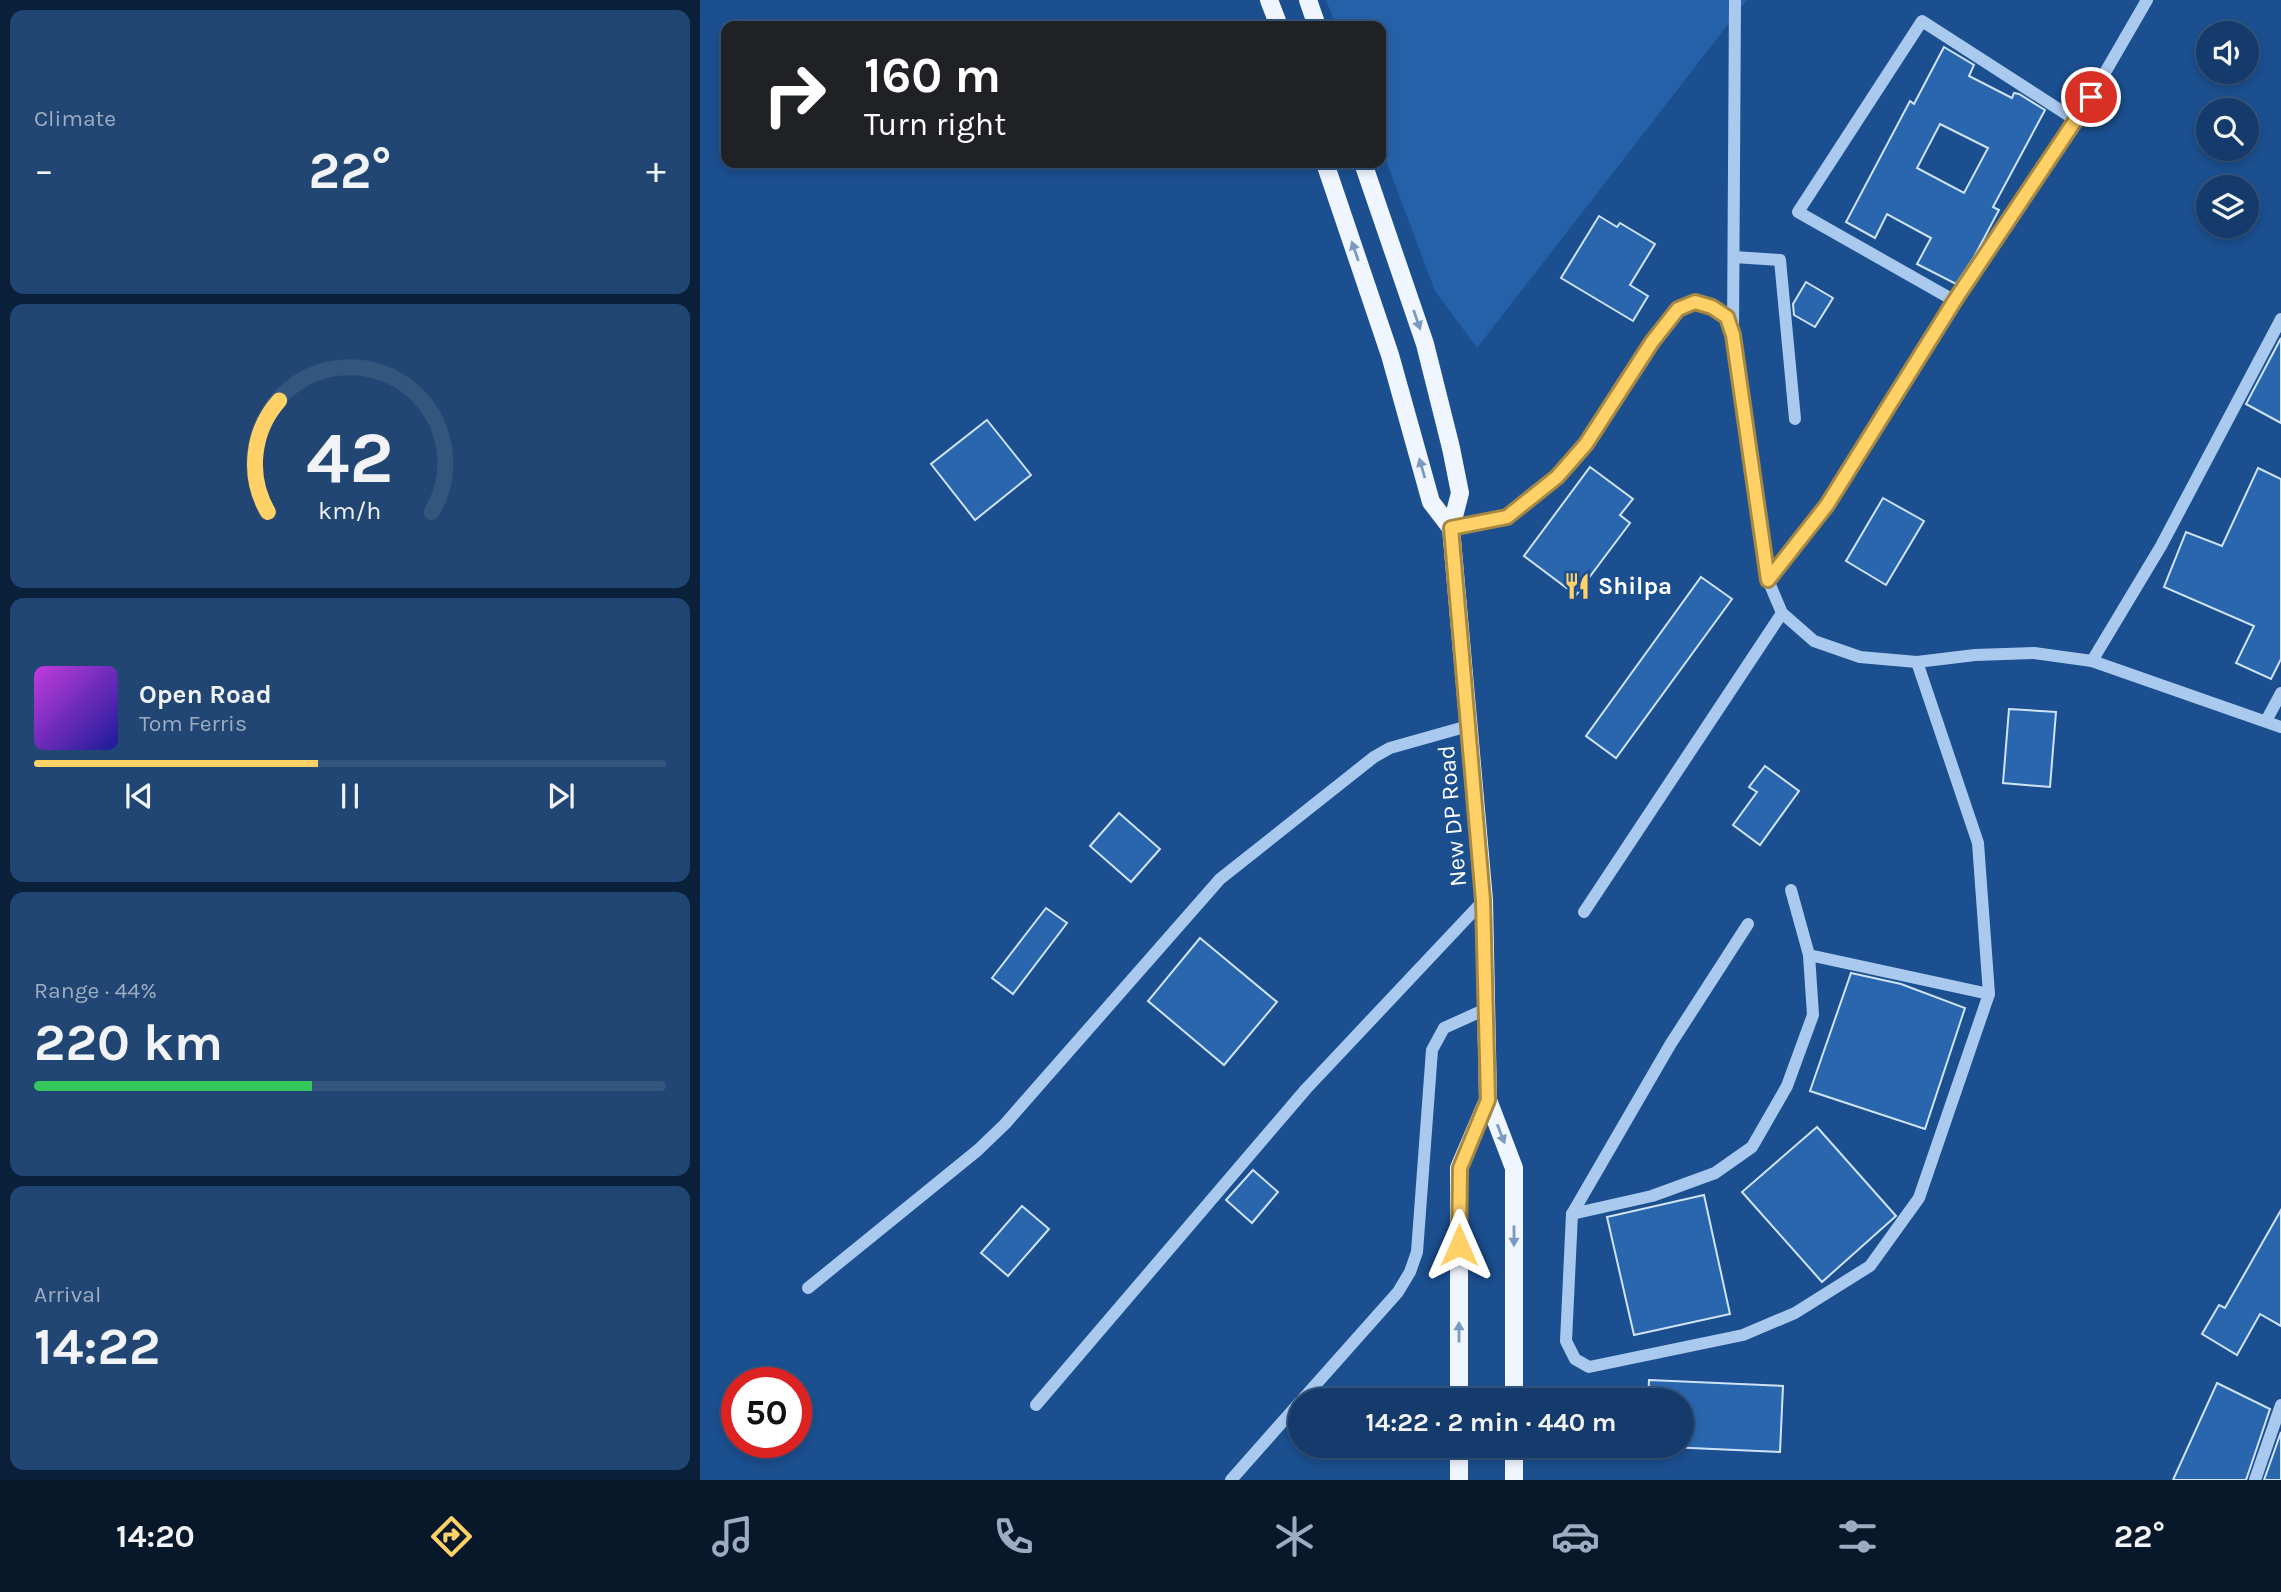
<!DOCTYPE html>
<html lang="en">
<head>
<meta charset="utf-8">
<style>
	body { margin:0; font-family:Karla,sans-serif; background:#214673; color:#f1f3f6; height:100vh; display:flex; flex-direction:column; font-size:26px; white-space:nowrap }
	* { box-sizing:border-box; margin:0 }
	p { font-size:23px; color:#9dadc1 }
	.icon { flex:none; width:38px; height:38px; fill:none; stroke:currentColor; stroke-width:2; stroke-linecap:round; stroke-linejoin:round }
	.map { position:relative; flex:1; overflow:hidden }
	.drawer { display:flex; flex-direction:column; gap:10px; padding:10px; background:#0b203b; width:700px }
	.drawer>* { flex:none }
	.guide { position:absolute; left:21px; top:21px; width:665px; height:147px; border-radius:14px; box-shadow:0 4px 10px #0003,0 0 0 2px #33557e; background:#202124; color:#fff; overflow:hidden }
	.tools { position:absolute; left:1496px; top:21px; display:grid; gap:14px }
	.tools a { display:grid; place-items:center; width:63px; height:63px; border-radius:50%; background:#143b6b; box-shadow:0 4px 10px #0003,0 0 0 2px #33557e; font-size:35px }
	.speed { position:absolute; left:21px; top:1367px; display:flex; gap:14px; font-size:35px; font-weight:700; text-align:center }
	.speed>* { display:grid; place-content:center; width:91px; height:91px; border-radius:50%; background:#143b6b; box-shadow:0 4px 10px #0003,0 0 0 2px #33557e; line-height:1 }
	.speed .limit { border:10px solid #d22; background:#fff; color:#111 }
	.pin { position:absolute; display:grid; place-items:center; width:60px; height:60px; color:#fff; margin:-30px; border:4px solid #fff; border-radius:50%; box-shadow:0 2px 7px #0007 }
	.me { position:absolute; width:77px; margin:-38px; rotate:0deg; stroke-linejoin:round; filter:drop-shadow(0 0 5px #0008) }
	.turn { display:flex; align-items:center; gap:24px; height:147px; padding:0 28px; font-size:32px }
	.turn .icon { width:91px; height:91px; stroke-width:2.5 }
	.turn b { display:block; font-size:49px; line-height:60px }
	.big { font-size:52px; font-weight:700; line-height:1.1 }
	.drawer .tile { flex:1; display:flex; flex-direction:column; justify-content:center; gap:10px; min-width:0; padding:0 24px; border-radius:14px; background:#214673 }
	.drawer .dial { align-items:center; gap:0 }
	.dial svg { height:182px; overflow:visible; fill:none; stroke:#33557e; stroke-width:7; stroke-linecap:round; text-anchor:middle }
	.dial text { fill:#f1f3f6; stroke:none }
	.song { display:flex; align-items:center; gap:21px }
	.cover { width:84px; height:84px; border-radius:10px; background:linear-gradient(135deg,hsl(290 70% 55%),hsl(240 70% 35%)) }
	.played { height:7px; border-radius:4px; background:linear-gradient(90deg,#ffd166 45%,#33557e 45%) }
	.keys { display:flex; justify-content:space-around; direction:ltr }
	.heat { display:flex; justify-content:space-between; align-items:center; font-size:38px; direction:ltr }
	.charge { height:10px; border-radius:5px; background:linear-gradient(90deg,#34c759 44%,#33557e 0) }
	.trip { position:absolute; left:588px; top:1388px; width:406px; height:70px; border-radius:35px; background:#143b6b; box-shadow:0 4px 10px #0003,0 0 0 2px #33557e; font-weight:700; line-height:70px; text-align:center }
	.dock { display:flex; height:112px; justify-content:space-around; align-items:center; background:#08182b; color:#9dadc1 }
	.dock .icon { width:49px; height:49px }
	.dock .current { color:#ffd166 }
	.dock b { font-size:32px; color:#f1f3f6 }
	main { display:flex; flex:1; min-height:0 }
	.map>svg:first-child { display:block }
	.green { fill:#2461a8 }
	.building { fill:#2a66ad; stroke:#cfe3fa; stroke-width:2; fill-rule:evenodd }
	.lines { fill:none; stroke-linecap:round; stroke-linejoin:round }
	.minor { stroke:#a9c9ee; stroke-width:12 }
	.major { stroke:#f0f6ff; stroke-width:18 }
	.oneway { fill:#7b9ac1 }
	.route-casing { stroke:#a68842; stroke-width:18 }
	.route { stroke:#ffd166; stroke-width:12 }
	.labels { text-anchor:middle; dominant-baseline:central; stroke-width:7; stroke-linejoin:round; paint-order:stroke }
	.poi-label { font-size:24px; font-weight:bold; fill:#fff; stroke:#1b4f8f; text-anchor:start }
	.street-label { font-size:24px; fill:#fff; stroke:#1b4f8f }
</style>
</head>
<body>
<main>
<section class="drawer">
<div class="tile"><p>Climate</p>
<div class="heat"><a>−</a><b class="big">22°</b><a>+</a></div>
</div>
<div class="tile dial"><svg viewBox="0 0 100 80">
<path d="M14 69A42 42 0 1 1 86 69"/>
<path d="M14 69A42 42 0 0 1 19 20" stroke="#ffd166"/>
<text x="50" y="56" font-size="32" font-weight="700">42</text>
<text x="50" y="72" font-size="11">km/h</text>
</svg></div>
<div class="tile">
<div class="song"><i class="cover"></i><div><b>Open Road</b><p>Tom Ferris</p></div></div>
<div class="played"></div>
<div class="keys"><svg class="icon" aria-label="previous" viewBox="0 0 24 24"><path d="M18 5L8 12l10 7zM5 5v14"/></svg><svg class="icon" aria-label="pause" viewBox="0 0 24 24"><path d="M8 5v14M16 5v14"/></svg><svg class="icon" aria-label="next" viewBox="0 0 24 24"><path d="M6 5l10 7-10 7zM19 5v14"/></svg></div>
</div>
<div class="tile"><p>Range · 44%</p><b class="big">220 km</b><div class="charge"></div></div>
<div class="tile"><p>Arrival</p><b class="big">14:22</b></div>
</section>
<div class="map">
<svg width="1581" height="1480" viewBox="0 0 1581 1480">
	<rect width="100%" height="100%" fill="#1b4f8f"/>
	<polygon class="green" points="626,0 1047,0 777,348 735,291 681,147 681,26 636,26"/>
	<g class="building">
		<path d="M1244,47L1274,65L1269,76L1312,98L1314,93L1319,94L1345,110L1293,207L1299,210L1274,257L1256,284L1217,264L1231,238L1187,214L1175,238L1146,222L1210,101L1214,104ZM1240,124L1288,148L1264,193L1217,168Z"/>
		<polygon points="899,216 917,227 920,223 955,244 930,285 948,296 933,321 861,278"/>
		<polygon points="1106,282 1133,298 1115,327 1094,315 1093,304"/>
		<polygon points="1581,338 1581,423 1546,404"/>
		<polygon points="287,420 331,475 275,520 231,464"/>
		<polygon points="890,467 933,499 920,515 930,523 876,595 824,556"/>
		<polygon points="1558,468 1581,479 1581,659 1571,679 1536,663 1554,626 1464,587 1486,532 1522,546"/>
		<polygon points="1183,498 1224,521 1186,585 1146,561"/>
		<polygon points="1001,577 1032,599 916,758 886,736"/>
		<polygon points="1309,709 1356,712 1350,787 1303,783"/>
		<polygon points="1065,766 1099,791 1060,845 1033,825 1057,792 1049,787"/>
		<polygon points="419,813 460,849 431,882 390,846"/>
		<polygon points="346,908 367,923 313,994 292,978"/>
		<polygon points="500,938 577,1002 524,1065 448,1001"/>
		<polygon points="1151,973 1201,984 1265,1008 1225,1129 1110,1091"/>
		<polygon points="1117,1127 1196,1216 1122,1282 1042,1192"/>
		<polygon points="553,1170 578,1192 552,1223 526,1200"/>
		<polygon points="1004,1195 1030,1314 934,1335 907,1217"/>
		<polygon points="322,1206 349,1229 308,1276 281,1253"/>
		<polygon points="1581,1210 1581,1326 1560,1314 1537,1355 1502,1334 1519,1305 1525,1308"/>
		<polygon points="949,1380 1083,1386 1080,1452 946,1446 982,1446 982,1400 948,1400"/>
		<polygon points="1517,1383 1570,1409 1546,1480 1473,1480"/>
		<polygon points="1581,1432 1581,1480 1564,1480"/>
	</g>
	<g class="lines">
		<g class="minor">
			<polyline points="1035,0 1033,335 1068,580 1082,613 1114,641 1160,657 1217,662 1275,655 1334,653 1392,661 1581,727"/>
			<polyline points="1034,257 1080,260 1095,419"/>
			<polyline points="1255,301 1098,212 1222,21 1377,121"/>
			<polyline points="751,528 807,517 857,477 886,444 952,342 978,309 995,302 1011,307 1027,317 1031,328"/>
			<polyline points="1068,580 1127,505 1255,301 1377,121 1447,0"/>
			<polyline points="1392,661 1461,546 1581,319"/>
			<polyline points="1566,721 1581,693"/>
			<polyline points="1091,890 1109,955 1289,994"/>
			<polyline points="884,912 1082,613"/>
			<polyline points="1109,955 1113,1015 1087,1086 1052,1147 1015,1173 952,1196 872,1214 866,1341 875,1359 889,1367 1043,1335 1095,1313 1170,1266 1219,1198 1289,994 1278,843 1217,662"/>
			<polyline points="872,1214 970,1045 1048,924"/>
			<polyline points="108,1288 278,1150 305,1124 520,879 674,757 690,748 768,726"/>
			<polyline points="602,1400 698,1292 710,1272 717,1252 732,1050 744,1028 786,1009"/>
			<polyline points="336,1405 606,1089 784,900"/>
			<polyline points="531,1480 600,1402"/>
			<polyline points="1555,1480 1581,1405"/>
		</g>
		<g class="major">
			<polyline points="569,0 579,26"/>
			<polyline points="608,0 617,26"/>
			<polyline points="625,163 690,355 731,502 751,528"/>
			<polyline points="663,163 725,344 751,448 760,493 751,528 784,900 788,1100 814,1168 814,1400"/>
			<polyline points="759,1400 759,1168 788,1100"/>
			<polyline points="759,1480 759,1446"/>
			<polyline points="814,1480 814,1446"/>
		</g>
	</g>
	<defs><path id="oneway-solid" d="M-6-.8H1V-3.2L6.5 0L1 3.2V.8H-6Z" transform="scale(1.75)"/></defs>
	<g class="oneway">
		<use href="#oneway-solid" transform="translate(655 251) rotate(-109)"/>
		<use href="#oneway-solid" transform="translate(717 320) rotate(71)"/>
		<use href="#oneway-solid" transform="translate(722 468) rotate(-106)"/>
		<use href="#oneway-solid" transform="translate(801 1134) rotate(69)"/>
		<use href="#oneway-solid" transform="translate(814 1236) rotate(90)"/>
		<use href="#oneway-solid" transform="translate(759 1332) rotate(-90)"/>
	</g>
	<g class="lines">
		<defs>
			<polyline id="route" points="759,1245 760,1168 788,1100 783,900 751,528 807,517 857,477 886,444 952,342 978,309 995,302 1012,307 1027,317 1033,335 1068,580 1127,505 1255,300 1391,97"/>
		</defs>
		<use href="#route" class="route-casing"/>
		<use href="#route" class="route"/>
	</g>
	<defs>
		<symbol id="restaurant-bare" viewBox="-9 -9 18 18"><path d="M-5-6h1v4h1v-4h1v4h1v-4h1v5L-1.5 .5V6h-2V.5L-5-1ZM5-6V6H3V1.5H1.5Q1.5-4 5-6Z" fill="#ffd166" stroke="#1b4f8f" stroke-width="2.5" paint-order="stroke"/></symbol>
	</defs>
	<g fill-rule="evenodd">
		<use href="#restaurant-bare" x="858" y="567" width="38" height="38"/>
	</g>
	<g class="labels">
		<g class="poi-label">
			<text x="898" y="586">Shilpa</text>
		</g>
		<g class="street-label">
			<text transform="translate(752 816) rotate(-95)">New DP Road</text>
		</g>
	</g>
</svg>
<div class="tools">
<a><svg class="icon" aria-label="sound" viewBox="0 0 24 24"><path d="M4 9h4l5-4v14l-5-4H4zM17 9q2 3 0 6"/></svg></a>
<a><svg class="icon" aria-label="search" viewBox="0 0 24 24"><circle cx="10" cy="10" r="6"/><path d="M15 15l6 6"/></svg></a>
<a><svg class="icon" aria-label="layers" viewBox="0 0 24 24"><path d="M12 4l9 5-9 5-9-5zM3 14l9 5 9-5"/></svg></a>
</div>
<div class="speed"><div class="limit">50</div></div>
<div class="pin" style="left:1391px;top:97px;background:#d93025"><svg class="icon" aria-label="arrive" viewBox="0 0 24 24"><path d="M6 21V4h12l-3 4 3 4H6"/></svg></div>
<svg class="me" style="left:759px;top:1245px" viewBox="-20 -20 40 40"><path d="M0-17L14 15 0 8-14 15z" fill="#ffd166" stroke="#fff" stroke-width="4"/></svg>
<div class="trip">14:22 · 2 min · 440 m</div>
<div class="guide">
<div class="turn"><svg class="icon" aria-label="right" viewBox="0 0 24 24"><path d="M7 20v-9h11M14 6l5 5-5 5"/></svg><div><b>160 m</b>Turn right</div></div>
</div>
</div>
</main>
<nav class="dock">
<b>14:20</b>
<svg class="icon current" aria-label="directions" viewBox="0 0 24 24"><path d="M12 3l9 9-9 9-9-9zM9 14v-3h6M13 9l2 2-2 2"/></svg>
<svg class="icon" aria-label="music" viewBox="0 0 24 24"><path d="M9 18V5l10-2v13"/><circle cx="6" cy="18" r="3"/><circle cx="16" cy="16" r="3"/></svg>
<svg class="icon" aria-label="phone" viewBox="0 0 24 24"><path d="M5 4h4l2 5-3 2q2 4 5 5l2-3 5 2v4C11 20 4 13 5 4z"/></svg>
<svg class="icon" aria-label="climate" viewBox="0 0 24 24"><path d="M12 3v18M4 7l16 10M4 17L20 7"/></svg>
<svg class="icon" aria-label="car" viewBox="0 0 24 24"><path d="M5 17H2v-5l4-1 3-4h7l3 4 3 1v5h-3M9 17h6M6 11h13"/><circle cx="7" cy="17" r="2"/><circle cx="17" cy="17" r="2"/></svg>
<svg class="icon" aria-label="filters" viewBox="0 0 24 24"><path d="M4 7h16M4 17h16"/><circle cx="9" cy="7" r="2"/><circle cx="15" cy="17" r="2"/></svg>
<b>22°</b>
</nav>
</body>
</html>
